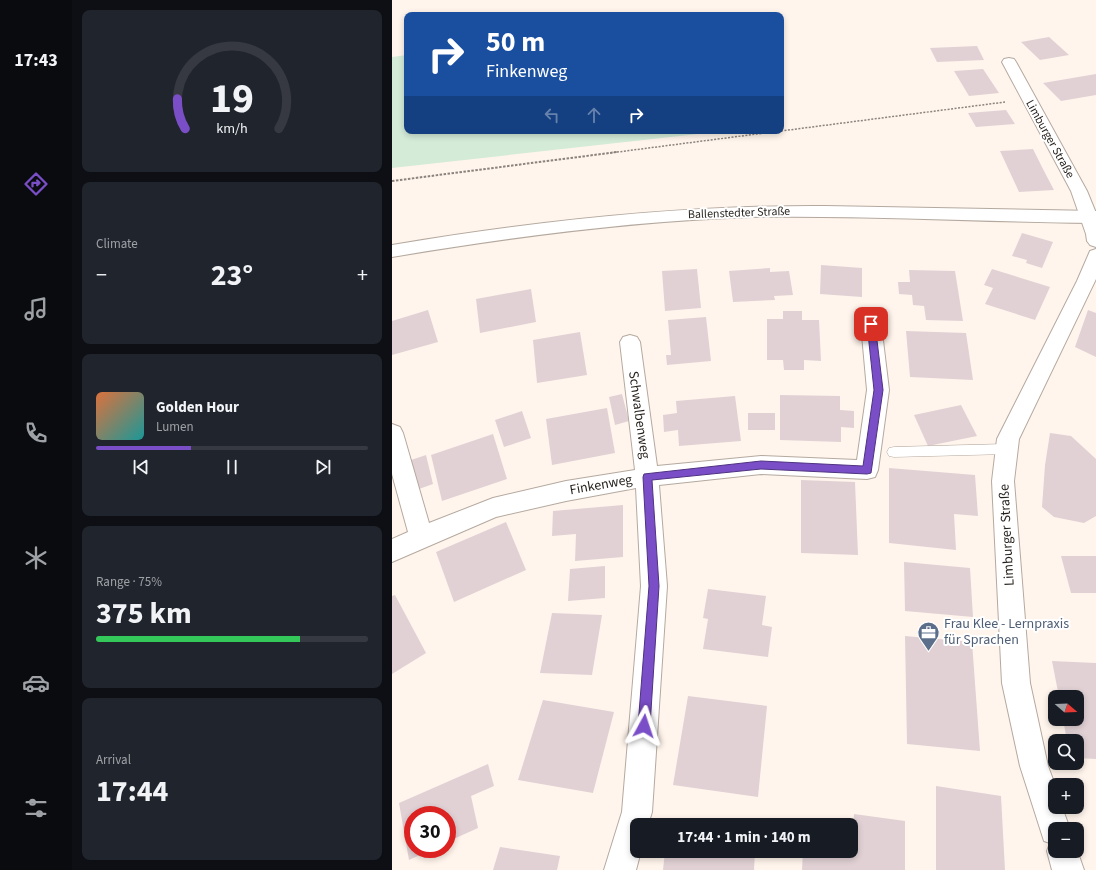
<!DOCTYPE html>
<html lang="en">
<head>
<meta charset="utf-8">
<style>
	body { margin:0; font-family:"Source Sans 3",sans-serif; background:#20242c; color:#f1f3f6; height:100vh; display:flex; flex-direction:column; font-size:15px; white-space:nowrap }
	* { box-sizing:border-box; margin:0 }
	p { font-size:13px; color:#9ea1a6 }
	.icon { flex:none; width:22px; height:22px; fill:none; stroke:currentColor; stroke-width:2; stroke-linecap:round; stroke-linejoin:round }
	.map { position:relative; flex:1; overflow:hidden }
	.side { display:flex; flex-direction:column; gap:10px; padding:10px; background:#0d0f14; width:320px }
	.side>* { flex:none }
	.hud { position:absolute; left:12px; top:12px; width:380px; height:122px; border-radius:8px; box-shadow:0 2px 6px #0003; background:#1a4fa0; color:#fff; overflow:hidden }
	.needle { width:26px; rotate:109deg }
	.tools { position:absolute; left:656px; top:690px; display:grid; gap:8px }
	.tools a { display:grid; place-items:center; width:36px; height:36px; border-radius:8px; background:#171b24; box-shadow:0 2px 6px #0003; font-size:20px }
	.speed { position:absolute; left:12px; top:806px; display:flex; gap:8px; font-size:20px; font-weight:700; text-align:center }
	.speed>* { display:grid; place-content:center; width:52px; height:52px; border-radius:50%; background:#171b24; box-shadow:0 2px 6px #0003; line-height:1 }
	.speed .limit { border:6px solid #d22; background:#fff; color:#111 }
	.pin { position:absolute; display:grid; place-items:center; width:34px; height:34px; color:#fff; margin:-17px; border-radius:8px; box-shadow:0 2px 6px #0006 }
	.me { position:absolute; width:44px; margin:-22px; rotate:5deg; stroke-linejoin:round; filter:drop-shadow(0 0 3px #0008) }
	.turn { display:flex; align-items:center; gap:14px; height:84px; padding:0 16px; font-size:18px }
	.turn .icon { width:52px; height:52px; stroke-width:2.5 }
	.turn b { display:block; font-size:28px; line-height:34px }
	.lanes { display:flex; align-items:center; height:38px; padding:0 16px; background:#0003; justify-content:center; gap:20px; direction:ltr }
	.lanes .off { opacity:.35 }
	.big { font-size:30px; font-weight:700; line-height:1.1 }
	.side .tile { flex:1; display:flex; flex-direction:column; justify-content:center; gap:6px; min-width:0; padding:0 14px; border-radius:8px; background:#20242c }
	.side .dial { align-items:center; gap:0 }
	.dial svg { height:104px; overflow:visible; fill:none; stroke:#363941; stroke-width:7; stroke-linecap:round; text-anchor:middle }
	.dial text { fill:#f1f3f6; stroke:none }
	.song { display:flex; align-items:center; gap:12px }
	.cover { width:48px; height:48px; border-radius:6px; background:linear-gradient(135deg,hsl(20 70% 55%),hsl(180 70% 35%)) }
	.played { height:4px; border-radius:2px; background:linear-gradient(90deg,#7a4ec7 35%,#363941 35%) }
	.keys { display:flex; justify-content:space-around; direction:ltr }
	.heat { display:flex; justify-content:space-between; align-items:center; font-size:22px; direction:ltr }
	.charge { height:6px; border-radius:3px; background:linear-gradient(90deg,#34c759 75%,#363941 0) }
	.trip { position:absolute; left:238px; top:818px; width:228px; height:40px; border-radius:8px; background:#171b24; box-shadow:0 2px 6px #0003; font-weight:700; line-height:40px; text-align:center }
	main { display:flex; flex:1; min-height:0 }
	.dock { display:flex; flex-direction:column; width:72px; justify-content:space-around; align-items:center; background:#090b0e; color:#9ea1a6 }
	.dock .icon { width:28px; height:28px }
	.dock .on { color:#7a4ec7 }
	.dock b { font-size:18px; color:#f1f3f6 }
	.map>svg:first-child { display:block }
	.green { fill:#d4ebd8 }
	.building { fill:#e1d1d5 }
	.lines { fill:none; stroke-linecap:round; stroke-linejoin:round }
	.service-casing { stroke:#b5a99f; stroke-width:1 }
	.minor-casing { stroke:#b5a99f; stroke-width:2 }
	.tertiary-casing { stroke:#b5a99f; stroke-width:2 }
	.path-far1 { stroke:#8b837d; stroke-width:1.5; stroke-dasharray:2 1.5; stroke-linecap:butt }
	.path { stroke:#8b837d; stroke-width:2; stroke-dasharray:2.5 1.5; stroke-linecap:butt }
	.service { fill:#fff; fill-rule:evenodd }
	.minor { fill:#fff; fill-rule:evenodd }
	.tertiary { fill:#fff; fill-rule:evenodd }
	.route { fill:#7a4ec7; stroke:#4f3381 }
	.labels { text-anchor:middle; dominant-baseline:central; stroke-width:4; stroke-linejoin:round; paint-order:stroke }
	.far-street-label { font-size:12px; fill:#241f1b; stroke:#fff }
	.street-label { font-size:14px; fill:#241f1b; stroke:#fff }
	.service-label { font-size:14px; fill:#4e5e75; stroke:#fff; text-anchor:start }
</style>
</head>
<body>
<main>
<nav class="dock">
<b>17:43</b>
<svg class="icon on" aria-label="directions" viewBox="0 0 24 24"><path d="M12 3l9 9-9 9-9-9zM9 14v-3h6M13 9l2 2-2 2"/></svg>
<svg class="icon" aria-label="music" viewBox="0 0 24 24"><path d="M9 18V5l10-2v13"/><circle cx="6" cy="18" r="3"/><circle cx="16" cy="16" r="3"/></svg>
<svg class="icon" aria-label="phone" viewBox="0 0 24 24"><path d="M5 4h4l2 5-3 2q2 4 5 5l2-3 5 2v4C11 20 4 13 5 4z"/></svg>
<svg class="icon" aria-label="climate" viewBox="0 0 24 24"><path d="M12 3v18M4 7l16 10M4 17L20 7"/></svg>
<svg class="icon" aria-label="car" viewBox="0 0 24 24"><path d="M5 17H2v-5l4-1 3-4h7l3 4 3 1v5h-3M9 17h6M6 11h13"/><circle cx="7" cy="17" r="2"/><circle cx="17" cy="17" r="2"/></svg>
<svg class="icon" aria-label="filters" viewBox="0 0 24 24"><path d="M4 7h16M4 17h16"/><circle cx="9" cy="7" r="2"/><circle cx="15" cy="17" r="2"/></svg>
</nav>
<section class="side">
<div class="tile dial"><svg viewBox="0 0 100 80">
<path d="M14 69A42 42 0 1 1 86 69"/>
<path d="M14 69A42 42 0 0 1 8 46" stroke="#7a4ec7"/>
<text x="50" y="56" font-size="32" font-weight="700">19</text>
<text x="50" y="72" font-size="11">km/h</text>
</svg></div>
<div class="tile"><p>Climate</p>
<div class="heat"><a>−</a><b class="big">23°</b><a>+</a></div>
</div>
<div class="tile">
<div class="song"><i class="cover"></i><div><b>Golden Hour</b><p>Lumen</p></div></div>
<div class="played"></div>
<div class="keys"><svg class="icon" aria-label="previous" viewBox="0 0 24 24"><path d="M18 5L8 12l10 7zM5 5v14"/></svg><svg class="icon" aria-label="pause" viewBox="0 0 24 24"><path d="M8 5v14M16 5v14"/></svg><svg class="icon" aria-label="next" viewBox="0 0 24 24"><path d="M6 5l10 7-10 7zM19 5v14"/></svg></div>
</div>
<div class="tile"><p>Range · 75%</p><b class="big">375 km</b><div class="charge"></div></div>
<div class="tile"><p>Arrival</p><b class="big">17:44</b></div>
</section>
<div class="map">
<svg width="704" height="870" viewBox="0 0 704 870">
	<rect width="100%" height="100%" fill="#fff5ec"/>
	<polygon class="green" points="15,55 15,131 333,131 0,168 0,57"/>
	<g class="building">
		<polygon points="657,37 677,55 648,60 629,42"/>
		<polygon points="585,46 592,60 545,62 538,48"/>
		<polygon points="591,69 607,93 577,96 562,71"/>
		<polygon points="704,74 704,95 669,101 651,83"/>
		<polygon points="614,110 623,124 584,127 576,113"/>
		<polygon points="641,149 652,171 662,190 627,192 608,151"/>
		<polygon points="630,233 661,242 650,268 634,263 635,260 620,256"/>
		<polygon points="429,265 470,268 470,297 428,294"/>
		<polygon points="378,268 378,272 397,271 401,295 382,296 383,300 341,302 337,271"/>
		<polygon points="305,269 309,308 273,311 270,271"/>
		<polygon points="600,269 658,287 643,320 593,304 601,288 592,285"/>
		<polygon points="517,270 563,271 571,321 534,320 532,306 521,305 520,295 507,294 506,282 518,282"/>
		<polygon points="139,289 144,322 88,333 84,299"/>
		<polygon points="36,310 46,342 0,355 0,321"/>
		<polygon points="696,310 704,313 704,357 683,347"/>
		<polygon points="391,311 410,311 410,320 427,320 429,361 412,360 412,370 392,370 391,360 375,360 375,319 391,319"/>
		<polygon points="314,317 319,361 275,365 274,355 279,355 276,320"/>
		<polygon points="514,331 574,333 581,380 518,377"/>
		<polygon points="188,332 195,375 145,383 141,340"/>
		<polygon points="230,394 237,421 223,425 217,397"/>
		<polygon points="388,395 448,396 448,410 462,411 462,428 449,427 449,442 388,440"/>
		<polygon points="343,396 349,441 287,446 286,430 272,432 271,415 285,413 284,401"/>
		<polygon points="569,405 585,436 536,446 522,415"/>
		<polygon points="215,408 223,453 160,465 154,419"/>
		<polygon points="130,411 139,438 112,447 103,420"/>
		<rect x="356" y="413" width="27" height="17"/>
		<polygon points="658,433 679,436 704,459 704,516 692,523 662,517 650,507 653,465"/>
		<polygon points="101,434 115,479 50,501 39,455"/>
		<polygon points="34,455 41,484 27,489 19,460"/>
		<polygon points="497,468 583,475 586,516 562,514 564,550 497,543"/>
		<polygon points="409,480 463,482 466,555 409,553"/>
		<polygon points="231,505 231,557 183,561 184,534 160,536 161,511"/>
		<polygon points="114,522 134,570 62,602 44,552"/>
		<polygon points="669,556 704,556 704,593 679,593"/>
		<polygon points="512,562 578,568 581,617 513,611"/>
		<polygon points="213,566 213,598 176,601 178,569"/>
		<polygon points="316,589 374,596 370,625 380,627 376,657 311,649 316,619 311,618"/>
		<polygon points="3,595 34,653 0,674 0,596"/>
		<polygon points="160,613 210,615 200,675 148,673"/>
		<polygon points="513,636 580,642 588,751 515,744"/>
		<polygon points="660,661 704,663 704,759 685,758 685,741 675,741 671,719 685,719 685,697 667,697"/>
		<polygon points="296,696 375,706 366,797 281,785"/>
		<polygon points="151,700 222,712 201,793 126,780"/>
		<polygon points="96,764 102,786 79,796 86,828 55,842 55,815 21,815 21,849 41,849 17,860 7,803"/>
		<polygon points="544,786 609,796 613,870 544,870"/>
		<polygon points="462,814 513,821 513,870 410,870 411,851 459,851 459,828 461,828"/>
		<polygon points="413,822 432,824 432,825 413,825"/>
		<polygon points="108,847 168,856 165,870 101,870"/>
		<polygon points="273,851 363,851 362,870 271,870"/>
	</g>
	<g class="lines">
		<defs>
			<polygon id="service" points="615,444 620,445 622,449 620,453 615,454 502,457 497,456 495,452 497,448 502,447"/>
			<g id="minor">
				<polygon points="617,58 622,59 624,62 695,191 704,213 704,247 698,245 695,241 694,234 679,191 610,62 612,59"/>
				<polygon points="704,249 704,279 627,439 622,481 638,683 656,766 663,785 663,807 670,807 678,829 663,829 663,851 685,850 692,870 660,870 655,851 658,843 652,841 628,766 610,683 600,481 605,439 685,281 698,251"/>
				<polygon points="479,317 486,319 489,324 497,390 486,470 483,477 475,479 369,474 267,485 275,586 260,812 256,825 245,825 245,851 249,851 244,870 212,870 230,812 249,586 244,488 174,501 104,517 0,562 0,539 16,532 0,474 0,424 8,427 11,433 37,523 101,498 174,481 243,470 228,342 231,337 238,335 245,337 248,342 265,466 369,456 465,460 475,390 469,324 472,319"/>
			</g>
			<path id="tertiary" d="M433,206L704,211V223C589,222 475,215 360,217C239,221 119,237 0,257V245C143,221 287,205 433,206Z"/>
		</defs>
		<use href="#service" class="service-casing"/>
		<use href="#minor" class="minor-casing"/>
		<use href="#tertiary" class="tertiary-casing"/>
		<g class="path-far1">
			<polyline points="389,131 613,102"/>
			<polyline points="218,153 388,131"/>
		</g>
		<polyline class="path" points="0,181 225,152"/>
		<use href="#service" class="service"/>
		<use href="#minor" class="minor"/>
		<use href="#tertiary" class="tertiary"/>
	</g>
	<polygon class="route" points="476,321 481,321 483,324 491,390 479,473 475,474 369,469 260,480 267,586 258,726 256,730 252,731 248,730 246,726 257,586 251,477 252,474 369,461 471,466 482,390 475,324"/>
	<defs>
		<symbol id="office-pin" viewBox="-11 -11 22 30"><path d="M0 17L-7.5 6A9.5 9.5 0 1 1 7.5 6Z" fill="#5c6f8a" stroke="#fff"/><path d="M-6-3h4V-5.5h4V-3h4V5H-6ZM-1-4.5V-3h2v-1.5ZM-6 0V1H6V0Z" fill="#fff"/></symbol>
	</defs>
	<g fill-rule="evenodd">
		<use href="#office-pin" x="524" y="620" width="25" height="34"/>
	</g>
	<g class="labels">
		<g class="far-street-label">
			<text transform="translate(658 139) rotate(61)">Limburger Straße</text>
			<text transform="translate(347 213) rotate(-2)">Ballenstedter Straße</text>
		</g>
		<g class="street-label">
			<text transform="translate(247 415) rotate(82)">Schwalbenweg</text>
			<text transform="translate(209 485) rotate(-10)">Finkenweg</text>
			<text transform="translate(615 535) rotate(-93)">Limburger Straße</text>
		</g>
		<g class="service-label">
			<text x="552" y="624">Frau Klee - Lernpraxis<tspan x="552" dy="16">für Sprachen</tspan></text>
		</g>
	</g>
</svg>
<div class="tools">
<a><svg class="needle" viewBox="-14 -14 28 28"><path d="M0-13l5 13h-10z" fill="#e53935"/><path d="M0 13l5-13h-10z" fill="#9ea1a6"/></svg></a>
<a><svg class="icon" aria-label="search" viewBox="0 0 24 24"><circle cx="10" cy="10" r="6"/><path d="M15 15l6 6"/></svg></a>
<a>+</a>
<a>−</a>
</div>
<div class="speed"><div class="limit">30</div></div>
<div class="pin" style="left:479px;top:324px;background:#d93025"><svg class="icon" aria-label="arrive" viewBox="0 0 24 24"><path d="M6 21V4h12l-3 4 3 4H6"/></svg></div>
<svg class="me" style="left:252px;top:726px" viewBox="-20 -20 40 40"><path d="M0-17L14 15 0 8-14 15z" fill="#7a4ec7" stroke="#fff" stroke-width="4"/></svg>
<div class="trip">17:44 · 1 min · 140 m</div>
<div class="hud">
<div class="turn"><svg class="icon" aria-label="right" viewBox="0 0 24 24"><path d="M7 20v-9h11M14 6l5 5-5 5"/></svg><div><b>50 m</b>Finkenweg</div></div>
<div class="lanes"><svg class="icon off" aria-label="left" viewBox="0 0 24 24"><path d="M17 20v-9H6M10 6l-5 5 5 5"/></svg><svg class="icon off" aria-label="ahead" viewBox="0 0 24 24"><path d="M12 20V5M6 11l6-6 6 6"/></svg><svg class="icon" aria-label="right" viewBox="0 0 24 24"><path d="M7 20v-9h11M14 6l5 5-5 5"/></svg></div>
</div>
</div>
</main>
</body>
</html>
